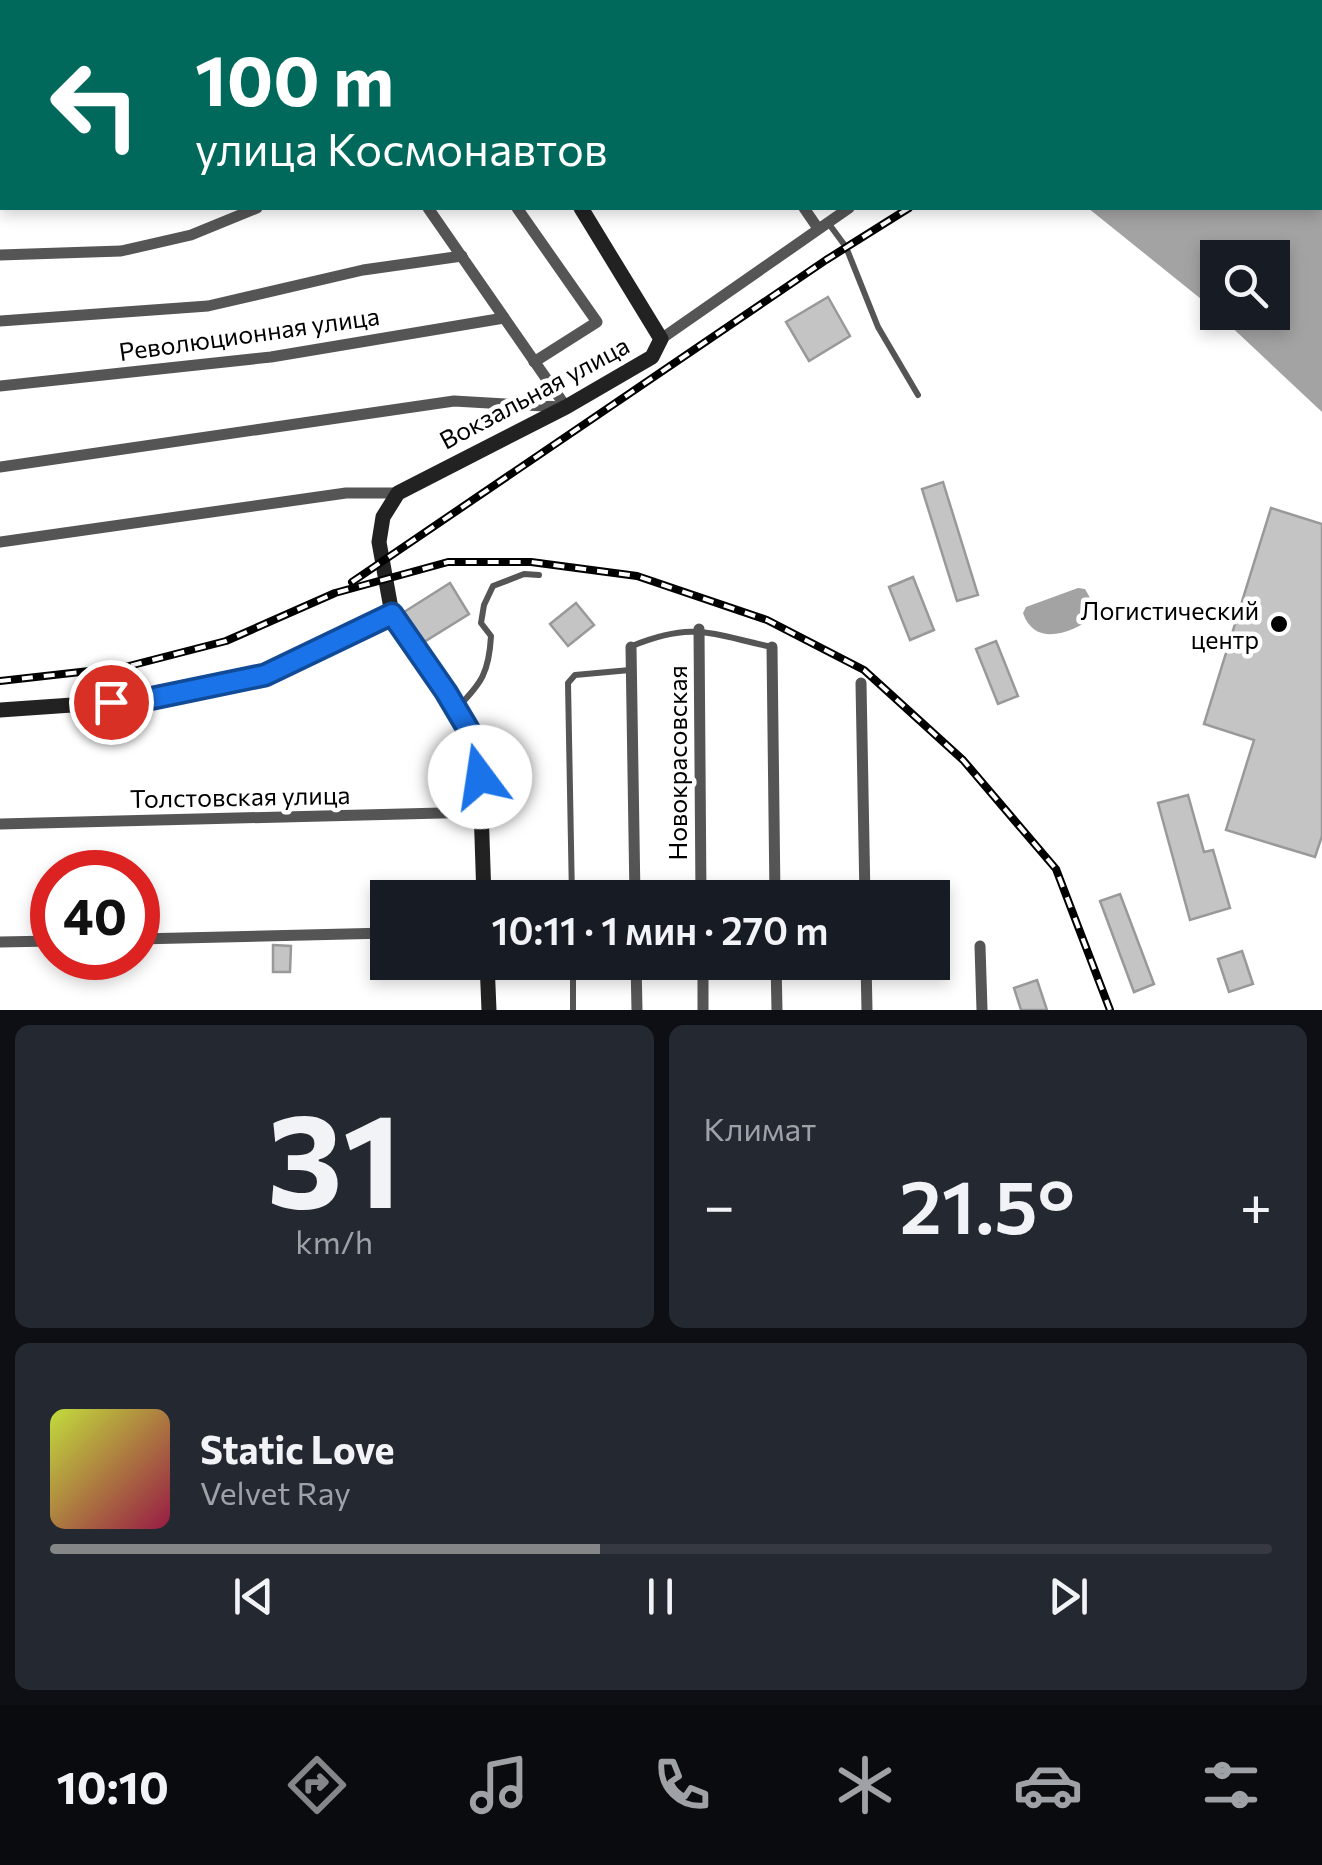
<!DOCTYPE html>
<html lang="ru">
<head>
<meta charset="utf-8">
<style>
	body { margin:0; font-family:Commissioner,sans-serif; background:#242831; color:#f1f3f6; height:100vh; display:flex; flex-direction:column; font-size:38px; white-space:nowrap }
	* { box-sizing:border-box; margin:0 }
	p { font-size:32px; color:#9ea1a6 }
	.icon { flex:none; width:55px; height:55px; fill:none; stroke:currentColor; stroke-width:2; stroke-linecap:round; stroke-linejoin:round }
	.map { position:relative; height:1010px; overflow:hidden }
	.drawer { display:flex; flex-direction:column; gap:15px; padding:15px; background:#0d0f14; flex:1 }
	.drawer>* { flex:none }
	.guide { position:absolute; left:0px; top:0px; width:1322px; height:210px; box-shadow:0 5px 15px #0003; background:#00695c; color:#fff; overflow:hidden }
	.fabs { position:absolute; left:1200px; top:240px; display:grid; gap:20px }
	.fabs a { display:grid; place-items:center; width:90px; height:90px; border-radius:0px; background:#171b24; box-shadow:0 5px 15px #0003; font-size:50px }
	.speed { position:absolute; left:30px; top:850px; display:flex; gap:20px; font-size:50px; font-weight:700; text-align:center }
	.speed>* { display:grid; place-content:center; width:130px; height:130px; border-radius:50%; background:#171b24; box-shadow:0 5px 15px #0003; line-height:1 }
	.speed .limit { border:15px solid #d22; background:#fff; color:#111 }
	.pin { position:absolute; display:grid; place-items:center; width:85px; height:85px; color:#fff; margin:-42px; border:5px solid #fff; border-radius:50%; box-shadow:0 2px 10px #0007 }
	.me { position:absolute; width:110px; margin:-55px; rotate:346deg; stroke-linejoin:round; filter:drop-shadow(0 0 8px #0008) }
	.turn { display:flex; align-items:center; gap:35px; height:210px; padding:0 30px; font-size:45px }
	.turn .icon { width:130px; height:130px; stroke-width:2.5 }
	.turn b { display:block; font-size:70px; line-height:85px }
	.big { font-size:75px; font-weight:600; line-height:1.1 }
	.drawer .card { flex:1; display:flex; flex-direction:column; justify-content:center; gap:15px; min-width:0; padding:0 35px; border-radius:15px; background:#242831 }
	.drawer .dial { align-items:center; gap:0 }
	.dial b { font-size:130px; line-height:1 }
	.song { display:flex; align-items:center; gap:30px }
	.cover { width:120px; height:120px; border-radius:15px; background:linear-gradient(135deg,hsl(70 70% 55%),hsl(340 70% 35%)) }
	.played { height:10px; border-radius:5px; background:linear-gradient(90deg,#858687 45%,#363941 45%) }
	.keys { display:flex; justify-content:space-around; direction:ltr }
	.heat { display:flex; justify-content:space-between; align-items:center; font-size:55px; direction:ltr }
	.drawer .tiles { flex:1; display:grid; gap:15px; grid-template-columns:1fr 1fr }
	.card:last-child { grid-column:span 2 }
	.trip { position:absolute; left:370px; top:880px; width:580px; height:100px; border-radius:0px; background:#171b24; box-shadow:0 5px 15px #0003; font-weight:600; line-height:100px; text-align:center }
	.menu { display:flex; height:160px; justify-content:space-around; align-items:center; background:#090b0e; color:#9ea1a6 }
	.menu .icon { width:70px; height:70px }
	.menu .current { color:#858687 }
	.menu b { font-size:45px; color:#f1f3f6 }
	.map>svg:first-child { display:block }
	.water { fill:#a3a3a3; fill-rule:evenodd }
	.building { fill:#c4c4c4; stroke:#999; stroke-width:2.5 }
	.lines { fill:none; stroke-linecap:round; stroke-linejoin:round }
	.lane { stroke:#555; stroke-width:6 }
	.street { stroke:#555; stroke-width:11 }
	.secondary { stroke:#222; stroke-width:15 }
	.rail-casing { stroke:#000; stroke-width:8 }
	.rail { stroke:#fff; stroke-width:4; stroke-dasharray:11; stroke-linecap:butt }
	.route-casing { stroke:#114b97; stroke-width:25 }
	.route { stroke:#1a73e8; stroke-width:18 }
	.poi-dot { fill:#000; stroke:#fff; stroke-width:4 }
	.labels { text-anchor:middle; dominant-baseline:central; stroke-width:9; stroke-linejoin:round; paint-order:stroke }
	.street-label { font-size:25px; fill:#000; stroke:#fff }
	.poi-label { font-size:25px; fill:#000; stroke:#fff; text-anchor:end }
</style>
</head>
<body>
<div class="map">
<svg width="1322" height="1010" viewBox="0 0 1322 1010">
	<rect width="100%" height="100%" fill="#fff"/>
	<g class="water">
		<path d="M1249,0H1322V412L1206,303L1088,208H1320V2H1245ZM1218,258H1272V312H1218Z"/>
		<path d="M1078,588L1085,589L1094,605L1095,616C1072,633 1035,648 1023,613L1026,607Z"/>
	</g>
	<g class="building">
		<polygon points="828,297 850,336 809,361 786,322"/>
		<polygon points="943,482 978,595 957,601 922,489"/>
		<polygon points="1271,508 1322,524 1322,836 1315,857 1226,830 1254,740 1204,724"/>
		<polygon points="913,577 934,630 910,640 889,587"/>
		<polygon points="450,583 469,614 424,642 404,612"/>
		<polygon points="576,603 594,625 568,646 550,624"/>
		<polygon points="996,641 1018,696 998,704 976,649"/>
		<polygon points="1188,795 1204,852 1213,850 1230,908 1190,920 1158,803"/>
		<polygon points="1120,894 1154,984 1134,992 1100,901"/>
		<polygon points="273,945 291,946 290,972 273,972"/>
		<polygon points="1242,951 1253,984 1229,992 1218,959"/>
		<polygon points="1037,980 1047,1010 1021,1010 1014,988"/>
	</g>
	<g class="lines">
		<g class="lane">
			<polyline points="639,0 641,2"/>
			<polyline points="188,2 190,0"/>
			<polyline points="829,224 846,247 878,327 918,395"/>
			<path d="M632,646C694,621 710,634 772,647"/>
			<path d="M457,708C482,683 489,672 491,636L481,623L484,605L493,586L524,574L539,575"/>
			<polyline points="572,898 568,683 575,675 630,670"/>
			<polyline points="573,1010 573,962"/>
		</g>
		<g class="street">
			<polyline points="67,0 68,2"/>
			<polyline points="278,0 279,2"/>
			<polyline points="372,0 374,2"/>
			<polyline points="720,2 725,0"/>
			<polyline points="916,2 920,0"/>
			<polyline points="1161,2 1165,0"/>
			<polyline points="428,208 566,407"/>
			<polyline points="517,208 597,322 534,362"/>
			<polyline points="804,208 817,227"/>
			<polyline points="0,255 121,251 191,235 257,208"/>
			<polyline points="0,321 208,306 363,270 462,256"/>
			<polyline points="661,339 849,208"/>
			<polyline points="0,386 271,357 504,318"/>
			<polyline points="0,467 454,401 561,407"/>
			<polyline points="0,542 346,493 398,493"/>
			<polyline points="699,629 701,898"/>
			<polyline points="631,647 635,898"/>
			<polyline points="772,647 775,898"/>
			<polyline points="861,683 865,898"/>
			<polyline points="0,824 481,812"/>
			<polyline points="138,939 388,933"/>
			<polyline points="0,942 52,941"/>
			<polyline points="980,946 982,1010"/>
			<polyline points="636,962 637,1010"/>
			<polyline points="703,962 703,1010"/>
			<polyline points="776,962 777,1010"/>
			<polyline points="866,962 867,1010"/>
		</g>
		<g class="secondary">
			<polyline points="455,0 456,2"/>
			<polyline points="0,710 144,700 265,675 392,614"/>
			<polyline points="484,898 480,777 471,734 392,614 379,542 383,517 398,493 566,407 652,357 661,339 581,208"/>
			<polyline points="487,962 489,1010"/>
		</g>
		<defs>
			<g id="rail">
				<polyline points="1223,2 1226,0"/>
				<polyline points="352,582 826,260 909,208"/>
				<polyline points="0,681 125,667 226,641 335,593 448,562 531,562 637,576 767,620 864,670 963,760 1056,869 1110,1010"/>
			</g>
		</defs>
		<use href="#rail" class="rail-casing"/>
		<use href="#rail" class="rail"/>
	</g>
	<g class="lines">
		<defs>
			<polyline id="route" points="111,702 144,700 265,675 392,614 446,692 471,734 480,777"/>
		</defs>
		<use href="#route" class="route-casing"/>
		<use href="#route" class="route"/>
	</g>
	<circle class="poi-dot" cx="1279" cy="624" r="10"/>
	<g class="labels">
		<g class="street-label">
			<text transform="translate(249 333) rotate(-8)">Революционная улица</text>
			<text transform="translate(534 392) rotate(-28)">Вокзальная улица</text>
			<text transform="translate(677 763) rotate(-90)">Новокрасовская</text>
			<text transform="translate(240 796) rotate(-1)">Толстовская улица</text>
		</g>
		<g class="poi-label">
			<text x="1259" y="610">Логистический<tspan x="1259" dy="29">центр</tspan></text>
		</g>
	</g>
</svg>
<div class="fabs">
<a><svg class="icon" aria-label="search" viewBox="0 0 24 24"><circle cx="10" cy="10" r="6"/><path d="M15 15l6 6"/></svg></a>
</div>
<div class="speed"><div class="limit">40</div></div>
<div class="pin" style="left:111px;top:702px;background:#d93025"><svg class="icon" aria-label="arrive" viewBox="0 0 24 24"><path d="M6 21V4h12l-3 4 3 4H6"/></svg></div>
<svg class="me" style="left:480px;top:777px" viewBox="-20 -20 40 40"><circle r="19" fill="#fff"/><path d="M0-13L10 11 0 6-10 11z" fill="#1a73e8"/></svg>
<div class="trip">10:11 · 1 мин · 270 m</div>
<div class="guide">
<div class="turn"><svg class="icon" aria-label="left" viewBox="0 0 24 24"><path d="M17 20v-9H6M10 6l-5 5 5 5"/></svg><div><b>100 m</b>улица Космонавтов</div></div>
</div>
</div>
<section class="drawer">
<div class="tiles">
<div class="card dial"><b>31</b><p>km/h</p></div>
<div class="card"><p>Климат</p>
<div class="heat"><a>−</a><b class="big">21.5°</b><a>+</a></div>
</div>
<div class="card">
<div class="song"><i class="cover"></i><div><b>Static Love</b><p>Velvet Ray</p></div></div>
<div class="played"></div>
<div class="keys"><svg class="icon" aria-label="previous" viewBox="0 0 24 24"><path d="M18 5L8 12l10 7zM5 5v14"/></svg><svg class="icon" aria-label="pause" viewBox="0 0 24 24"><path d="M8 5v14M16 5v14"/></svg><svg class="icon" aria-label="next" viewBox="0 0 24 24"><path d="M6 5l10 7-10 7zM19 5v14"/></svg></div>
</div>
</div>
</section>
<nav class="menu">
<b>10:10</b>
<svg class="icon current" aria-label="directions" viewBox="0 0 24 24"><path d="M12 3l9 9-9 9-9-9zM9 14v-3h6M13 9l2 2-2 2"/></svg>
<svg class="icon" aria-label="music" viewBox="0 0 24 24"><path d="M9 18V5l10-2v13"/><circle cx="6" cy="18" r="3"/><circle cx="16" cy="16" r="3"/></svg>
<svg class="icon" aria-label="phone" viewBox="0 0 24 24"><path d="M5 4h4l2 5-3 2q2 4 5 5l2-3 5 2v4C11 20 4 13 5 4z"/></svg>
<svg class="icon" aria-label="climate" viewBox="0 0 24 24"><path d="M12 3v18M4 7l16 10M4 17L20 7"/></svg>
<svg class="icon" aria-label="car" viewBox="0 0 24 24"><path d="M5 17H2v-5l4-1 3-4h7l3 4 3 1v5h-3M9 17h6M6 11h13"/><circle cx="7" cy="17" r="2"/><circle cx="17" cy="17" r="2"/></svg>
<svg class="icon" aria-label="filters" viewBox="0 0 24 24"><path d="M4 7h16M4 17h16"/><circle cx="9" cy="7" r="2"/><circle cx="15" cy="17" r="2"/></svg>
</nav>
</body>
</html>
